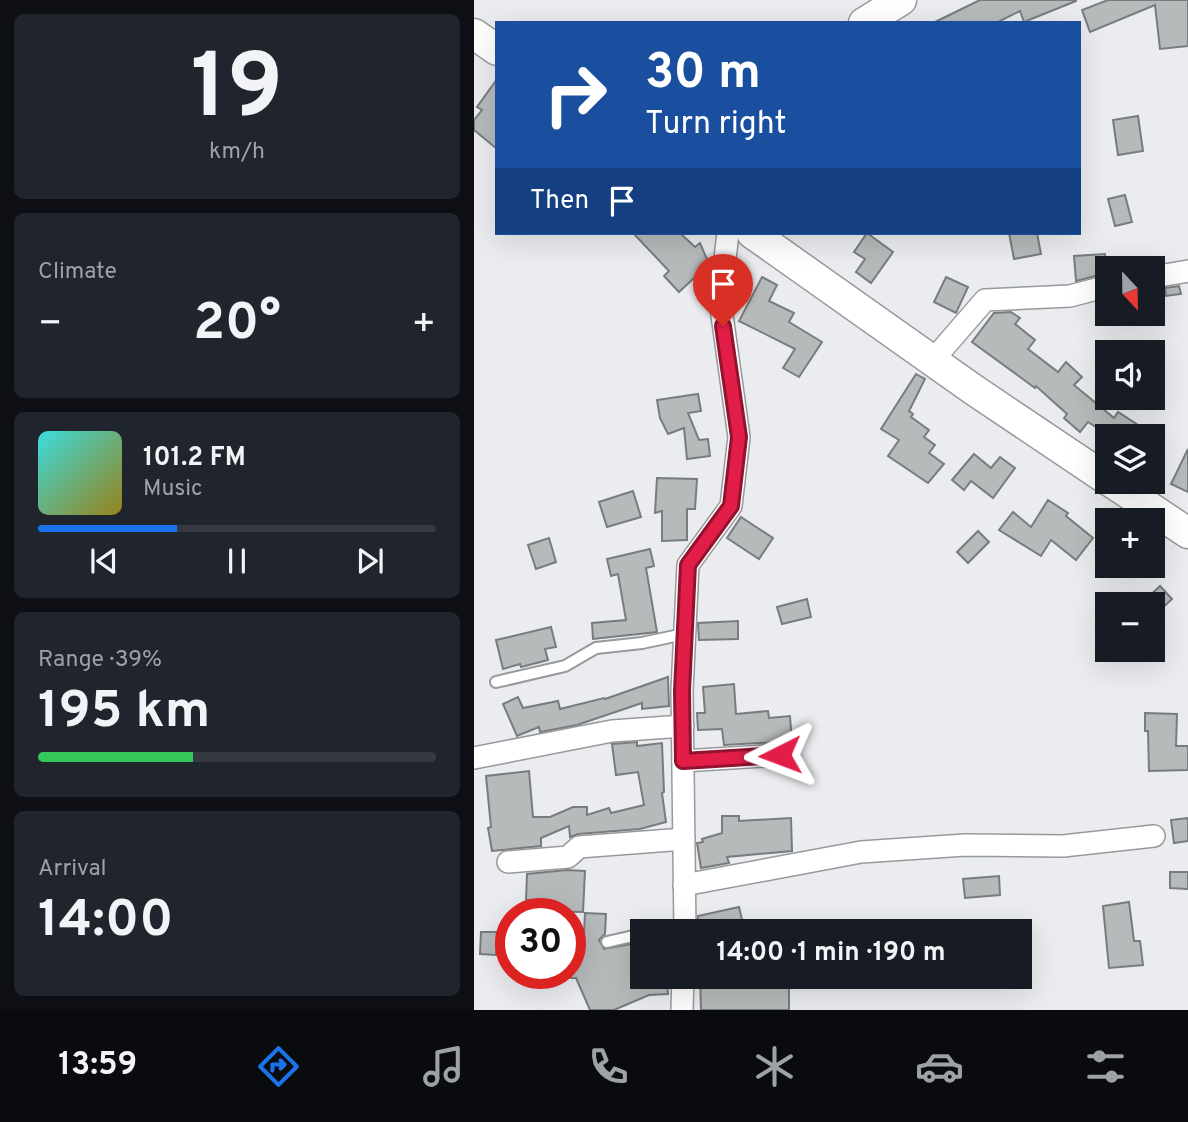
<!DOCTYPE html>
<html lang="en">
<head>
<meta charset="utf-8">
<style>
	body { margin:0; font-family:Overpass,sans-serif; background:#20242c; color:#f1f3f6; height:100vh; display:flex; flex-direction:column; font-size:26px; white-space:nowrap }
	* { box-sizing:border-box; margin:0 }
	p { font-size:23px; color:#9ea1a6 }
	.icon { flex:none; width:38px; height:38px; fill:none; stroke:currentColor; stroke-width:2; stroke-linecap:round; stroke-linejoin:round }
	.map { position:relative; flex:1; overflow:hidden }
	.details { display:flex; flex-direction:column; gap:14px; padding:14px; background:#0d0f14; width:474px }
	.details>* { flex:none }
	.banner { position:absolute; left:21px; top:21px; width:586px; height:214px; border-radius:0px; box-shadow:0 7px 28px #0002; background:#1a4fa0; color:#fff; overflow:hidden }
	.needle { width:46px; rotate:158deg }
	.controls { position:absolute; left:621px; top:256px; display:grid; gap:14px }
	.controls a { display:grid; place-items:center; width:70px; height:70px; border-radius:0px; background:#171b24; box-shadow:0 7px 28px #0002; font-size:35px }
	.speed { position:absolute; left:21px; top:898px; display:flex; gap:14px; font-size:35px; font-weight:700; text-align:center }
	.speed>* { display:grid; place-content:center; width:91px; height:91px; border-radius:50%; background:#171b24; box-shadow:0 7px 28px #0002; line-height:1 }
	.speed .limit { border:10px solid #d22; background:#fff; color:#111 }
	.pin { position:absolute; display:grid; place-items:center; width:60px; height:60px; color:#fff; margin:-72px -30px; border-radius:50% 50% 50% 0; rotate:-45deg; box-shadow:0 0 7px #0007 }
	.pin .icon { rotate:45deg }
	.me { position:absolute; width:77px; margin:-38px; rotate:267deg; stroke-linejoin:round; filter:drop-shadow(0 0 5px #0008) }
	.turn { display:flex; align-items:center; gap:24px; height:147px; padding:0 35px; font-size:32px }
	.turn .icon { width:91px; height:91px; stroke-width:2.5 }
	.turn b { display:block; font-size:49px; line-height:60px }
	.then { display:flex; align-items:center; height:66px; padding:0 35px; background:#0003; gap:14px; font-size:26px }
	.big { font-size:52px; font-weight:700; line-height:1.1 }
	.details .card { flex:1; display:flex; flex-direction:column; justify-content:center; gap:10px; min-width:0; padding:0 24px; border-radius:10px; background:#20242c }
	.details .dial { align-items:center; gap:0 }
	.dial b { font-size:91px; line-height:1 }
	.song { display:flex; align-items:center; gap:21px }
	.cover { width:84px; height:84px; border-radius:10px; background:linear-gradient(135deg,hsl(180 70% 55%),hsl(50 70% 35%)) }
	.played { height:7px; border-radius:4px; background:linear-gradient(90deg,#1a73e8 35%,#363941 35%) }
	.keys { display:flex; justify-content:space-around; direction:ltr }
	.heat { display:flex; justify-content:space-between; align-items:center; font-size:38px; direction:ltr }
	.charge { height:10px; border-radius:5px; background:linear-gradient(90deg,#34c759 39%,#363941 0) }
	.trip { position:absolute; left:156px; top:919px; width:402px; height:70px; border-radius:0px; background:#171b24; box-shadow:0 7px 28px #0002; font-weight:700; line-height:70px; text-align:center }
	.menu { display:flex; height:112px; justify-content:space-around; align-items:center; background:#090b0e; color:#9ea1a6 }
	.menu .icon { width:49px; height:49px }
	.menu .on { color:#1a73e8 }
	.menu b { font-size:32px; color:#f1f3f6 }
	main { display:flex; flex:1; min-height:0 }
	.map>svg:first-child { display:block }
	.building { fill:#b6babb; stroke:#797c7e; stroke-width:2 }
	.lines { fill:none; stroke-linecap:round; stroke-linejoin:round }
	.service-casing { stroke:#979a9c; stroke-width:14 }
	.minor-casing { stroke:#979a9c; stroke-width:24 }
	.secondary-casing { stroke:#979a9c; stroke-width:33 }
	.service { stroke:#fff; stroke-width:10 }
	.minor { stroke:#fff; stroke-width:21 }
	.secondary { stroke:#fff; stroke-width:30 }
	.route-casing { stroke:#92132f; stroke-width:18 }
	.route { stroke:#e11d48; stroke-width:12 }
</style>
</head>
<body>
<main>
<section class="details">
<div class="card dial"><b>19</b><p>km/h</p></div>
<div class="card"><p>Climate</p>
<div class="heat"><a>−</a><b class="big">20°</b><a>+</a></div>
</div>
<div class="card">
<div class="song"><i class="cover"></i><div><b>101.2 FM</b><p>Music</p></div></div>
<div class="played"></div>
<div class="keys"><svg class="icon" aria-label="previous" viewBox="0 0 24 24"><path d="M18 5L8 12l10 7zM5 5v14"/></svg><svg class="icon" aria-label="pause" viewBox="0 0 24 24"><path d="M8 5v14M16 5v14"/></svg><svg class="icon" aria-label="next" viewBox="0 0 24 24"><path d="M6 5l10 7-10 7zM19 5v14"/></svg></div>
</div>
<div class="card"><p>Range · 39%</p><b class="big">195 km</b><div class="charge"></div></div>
<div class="card"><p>Arrival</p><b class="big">14:00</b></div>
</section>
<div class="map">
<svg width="714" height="1010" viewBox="0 0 714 1010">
	<rect width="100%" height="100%" fill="#eaecef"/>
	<g class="building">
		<polygon points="506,0 602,0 602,1 550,22 546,11 522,23 459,23"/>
		<polygon points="634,0 714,0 714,46 686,49 681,5 616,32 608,10"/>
		<polygon points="23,79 23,149 0,130 0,120 8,110 3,107"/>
		<polygon points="664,116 669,151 644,155 639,120"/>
		<polygon points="651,195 658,222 641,226 634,199"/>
		<polygon points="159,233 206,233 221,247 226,243 235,264 205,292 190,276 195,271"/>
		<polygon points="393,233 419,252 397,283 382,272 391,259 380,252"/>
		<polygon points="535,233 563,233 567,254 540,259"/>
		<polygon points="631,254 633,273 602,281 600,256"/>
		<polygon points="288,277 303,285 295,301 320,313 315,322 348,342 325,377 309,368 321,349 265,321"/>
		<polygon points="472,277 494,287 482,313 460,302"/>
		<polygon points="705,286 707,294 692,296 691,288"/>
		<polygon points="537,312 546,318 541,324 561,340 554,349 584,372 592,362 608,377 600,385 640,418 644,412 681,436 629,436 631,433 614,422 606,432 590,418 593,414 562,386 561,388 498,342 520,313"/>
		<polygon points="442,374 451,379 435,411 439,414 437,417 455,430 450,437 461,445 455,453 470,464 454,483 414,456 425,440 407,429"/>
		<polygon points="224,394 227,411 214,413 225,440 234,439 236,456 213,459 210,428 194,434 186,418 183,400"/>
		<polygon points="714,449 714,492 697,484"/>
		<polygon points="500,454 517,468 526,457 541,468 519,498 497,481 490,490 478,480"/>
		<polygon points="183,478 223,479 221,509 213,509 213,540 188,541 188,511 181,513"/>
		<polygon points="159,491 167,517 133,527 125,502"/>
		<polygon points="574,500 594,513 592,516 619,538 602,560 577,540 567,556 525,530 539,512 557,527"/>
		<polygon points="267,517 299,538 285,559 253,538"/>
		<polygon points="504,531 515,542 494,563 483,552"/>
		<polygon points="75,538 82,562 62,569 54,545"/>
		<polygon points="176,549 180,566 172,568 183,632 119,639 118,623 152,620 144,574 137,576 133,559"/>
		<polygon points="686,586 698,599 679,617 679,604 667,604"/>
		<polygon points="333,599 337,617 308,624 303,607"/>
		<polygon points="264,621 264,639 225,640 224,623"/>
		<polygon points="77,627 82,647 71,649 74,660 47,667 46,664 29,669 22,640"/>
		<polygon points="194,677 195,706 168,709 168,703 103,725 66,732 65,727 43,736 29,704 44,697 49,708 84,701 86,709 130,698 131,699"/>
		<polygon points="260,684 262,714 294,711 295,718 316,716 318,743 305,742 250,745 248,729 224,730 223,713 231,713 229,687"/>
		<polygon points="671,713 703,714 702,746 714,746 714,770 675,771 674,731 671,731"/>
		<polygon points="163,742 163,746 188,743 190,792 188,793 192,822 166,829 104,834 96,837 95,826 67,838 67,846 18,851 14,828 17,827 12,776 55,771 59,817 76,817 99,807 113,807 113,815 135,808 137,813 170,805 164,772 142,775 138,744"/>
		<polygon points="248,816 265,816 265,821 317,818 318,851 253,857 255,863 227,868 223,843 229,842 228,839 248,833"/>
		<polygon points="714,818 714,841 700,843 697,820"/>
		<polygon points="93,870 111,871 109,912 66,911 67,900 52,900 53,874"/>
		<polygon points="696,872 714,872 714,889 696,888"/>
		<polygon points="525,876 526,895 491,898 489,879"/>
		<polygon points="655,902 660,941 666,941 669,965 635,968 629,906"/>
		<polygon points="265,907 269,924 240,931 224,931 224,916"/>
		<polygon points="111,913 132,914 131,934 125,940 130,949 163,943 166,976 193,976 194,994 175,995 140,1010 116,1010 102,978 97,978 98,954 109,954"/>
		<polygon points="7,932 23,932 22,955 6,954"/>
		<polygon points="226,976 315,976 315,1010 227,1010"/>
	</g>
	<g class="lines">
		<defs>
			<g id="service">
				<polyline points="22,682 91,666 122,648 168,643 210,634"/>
				<polyline points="133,942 168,934"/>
			</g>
			<g id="minor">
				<polyline points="679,277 714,271"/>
				<polyline points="459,360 511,300 596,296 634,286"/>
				<polyline points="0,758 138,731 209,726"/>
				<polyline points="209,761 306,755"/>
				<polyline points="34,862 94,857 105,847 210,839"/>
				<polyline points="210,885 387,852 491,845 589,846 680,836"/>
				<polyline points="211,931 208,691 214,565 257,506 265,437 246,301 254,233"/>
				<polyline points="208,1010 209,976"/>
			</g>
			<g id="secondary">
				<polyline points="390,23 427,0"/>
				<polyline points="0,34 23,50"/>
				<polyline points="278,233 500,390 634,480"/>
				<polyline points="636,481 714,533"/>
			</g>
		</defs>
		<use href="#service" class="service-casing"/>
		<use href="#minor" class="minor-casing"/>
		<use href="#secondary" class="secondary-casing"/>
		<use href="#service" class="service"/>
		<use href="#minor" class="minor"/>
		<use href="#secondary" class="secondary"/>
	</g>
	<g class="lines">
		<defs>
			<polyline id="route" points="249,326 265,437 257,506 214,565 208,691 209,761 306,755"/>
		</defs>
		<use href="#route" class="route-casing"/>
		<use href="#route" class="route"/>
	</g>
</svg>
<div class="controls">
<a><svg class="needle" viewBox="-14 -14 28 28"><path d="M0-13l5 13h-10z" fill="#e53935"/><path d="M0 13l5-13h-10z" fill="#9ea1a6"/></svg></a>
<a><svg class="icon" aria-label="sound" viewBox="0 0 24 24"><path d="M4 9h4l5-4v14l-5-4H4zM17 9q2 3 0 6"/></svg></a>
<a><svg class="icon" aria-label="layers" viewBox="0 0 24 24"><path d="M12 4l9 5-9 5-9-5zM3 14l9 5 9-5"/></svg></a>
<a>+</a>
<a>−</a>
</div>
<div class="speed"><div class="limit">30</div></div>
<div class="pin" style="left:249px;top:326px;background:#d93025"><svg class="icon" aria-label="arrive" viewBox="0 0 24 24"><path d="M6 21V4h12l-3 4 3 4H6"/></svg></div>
<svg class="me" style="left:306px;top:755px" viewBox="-20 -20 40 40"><path d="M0-17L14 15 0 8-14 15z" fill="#e11d48" stroke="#fff" stroke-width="4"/></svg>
<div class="trip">14:00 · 1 min · 190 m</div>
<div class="banner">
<div class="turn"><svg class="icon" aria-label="right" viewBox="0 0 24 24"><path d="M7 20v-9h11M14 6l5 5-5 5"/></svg><div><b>30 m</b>Turn right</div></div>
<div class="then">Then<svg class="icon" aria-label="arrive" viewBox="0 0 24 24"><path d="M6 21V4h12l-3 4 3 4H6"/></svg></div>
</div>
</div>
</main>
<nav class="menu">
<b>13:59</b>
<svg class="icon on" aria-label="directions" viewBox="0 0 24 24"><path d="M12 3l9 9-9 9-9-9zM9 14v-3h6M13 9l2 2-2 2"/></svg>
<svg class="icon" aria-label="music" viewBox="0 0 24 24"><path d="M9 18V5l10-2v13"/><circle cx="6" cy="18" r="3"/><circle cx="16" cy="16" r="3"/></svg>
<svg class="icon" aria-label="phone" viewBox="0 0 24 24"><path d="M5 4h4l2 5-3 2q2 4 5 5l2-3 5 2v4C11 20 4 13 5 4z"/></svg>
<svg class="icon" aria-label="climate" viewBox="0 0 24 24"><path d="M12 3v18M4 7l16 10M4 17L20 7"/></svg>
<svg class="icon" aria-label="car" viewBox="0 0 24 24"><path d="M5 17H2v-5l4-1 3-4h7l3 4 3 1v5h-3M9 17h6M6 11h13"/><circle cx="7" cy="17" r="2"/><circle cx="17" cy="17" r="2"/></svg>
<svg class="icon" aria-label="filters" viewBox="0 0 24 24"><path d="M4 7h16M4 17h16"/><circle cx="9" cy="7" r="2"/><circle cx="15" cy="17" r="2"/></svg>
</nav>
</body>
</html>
